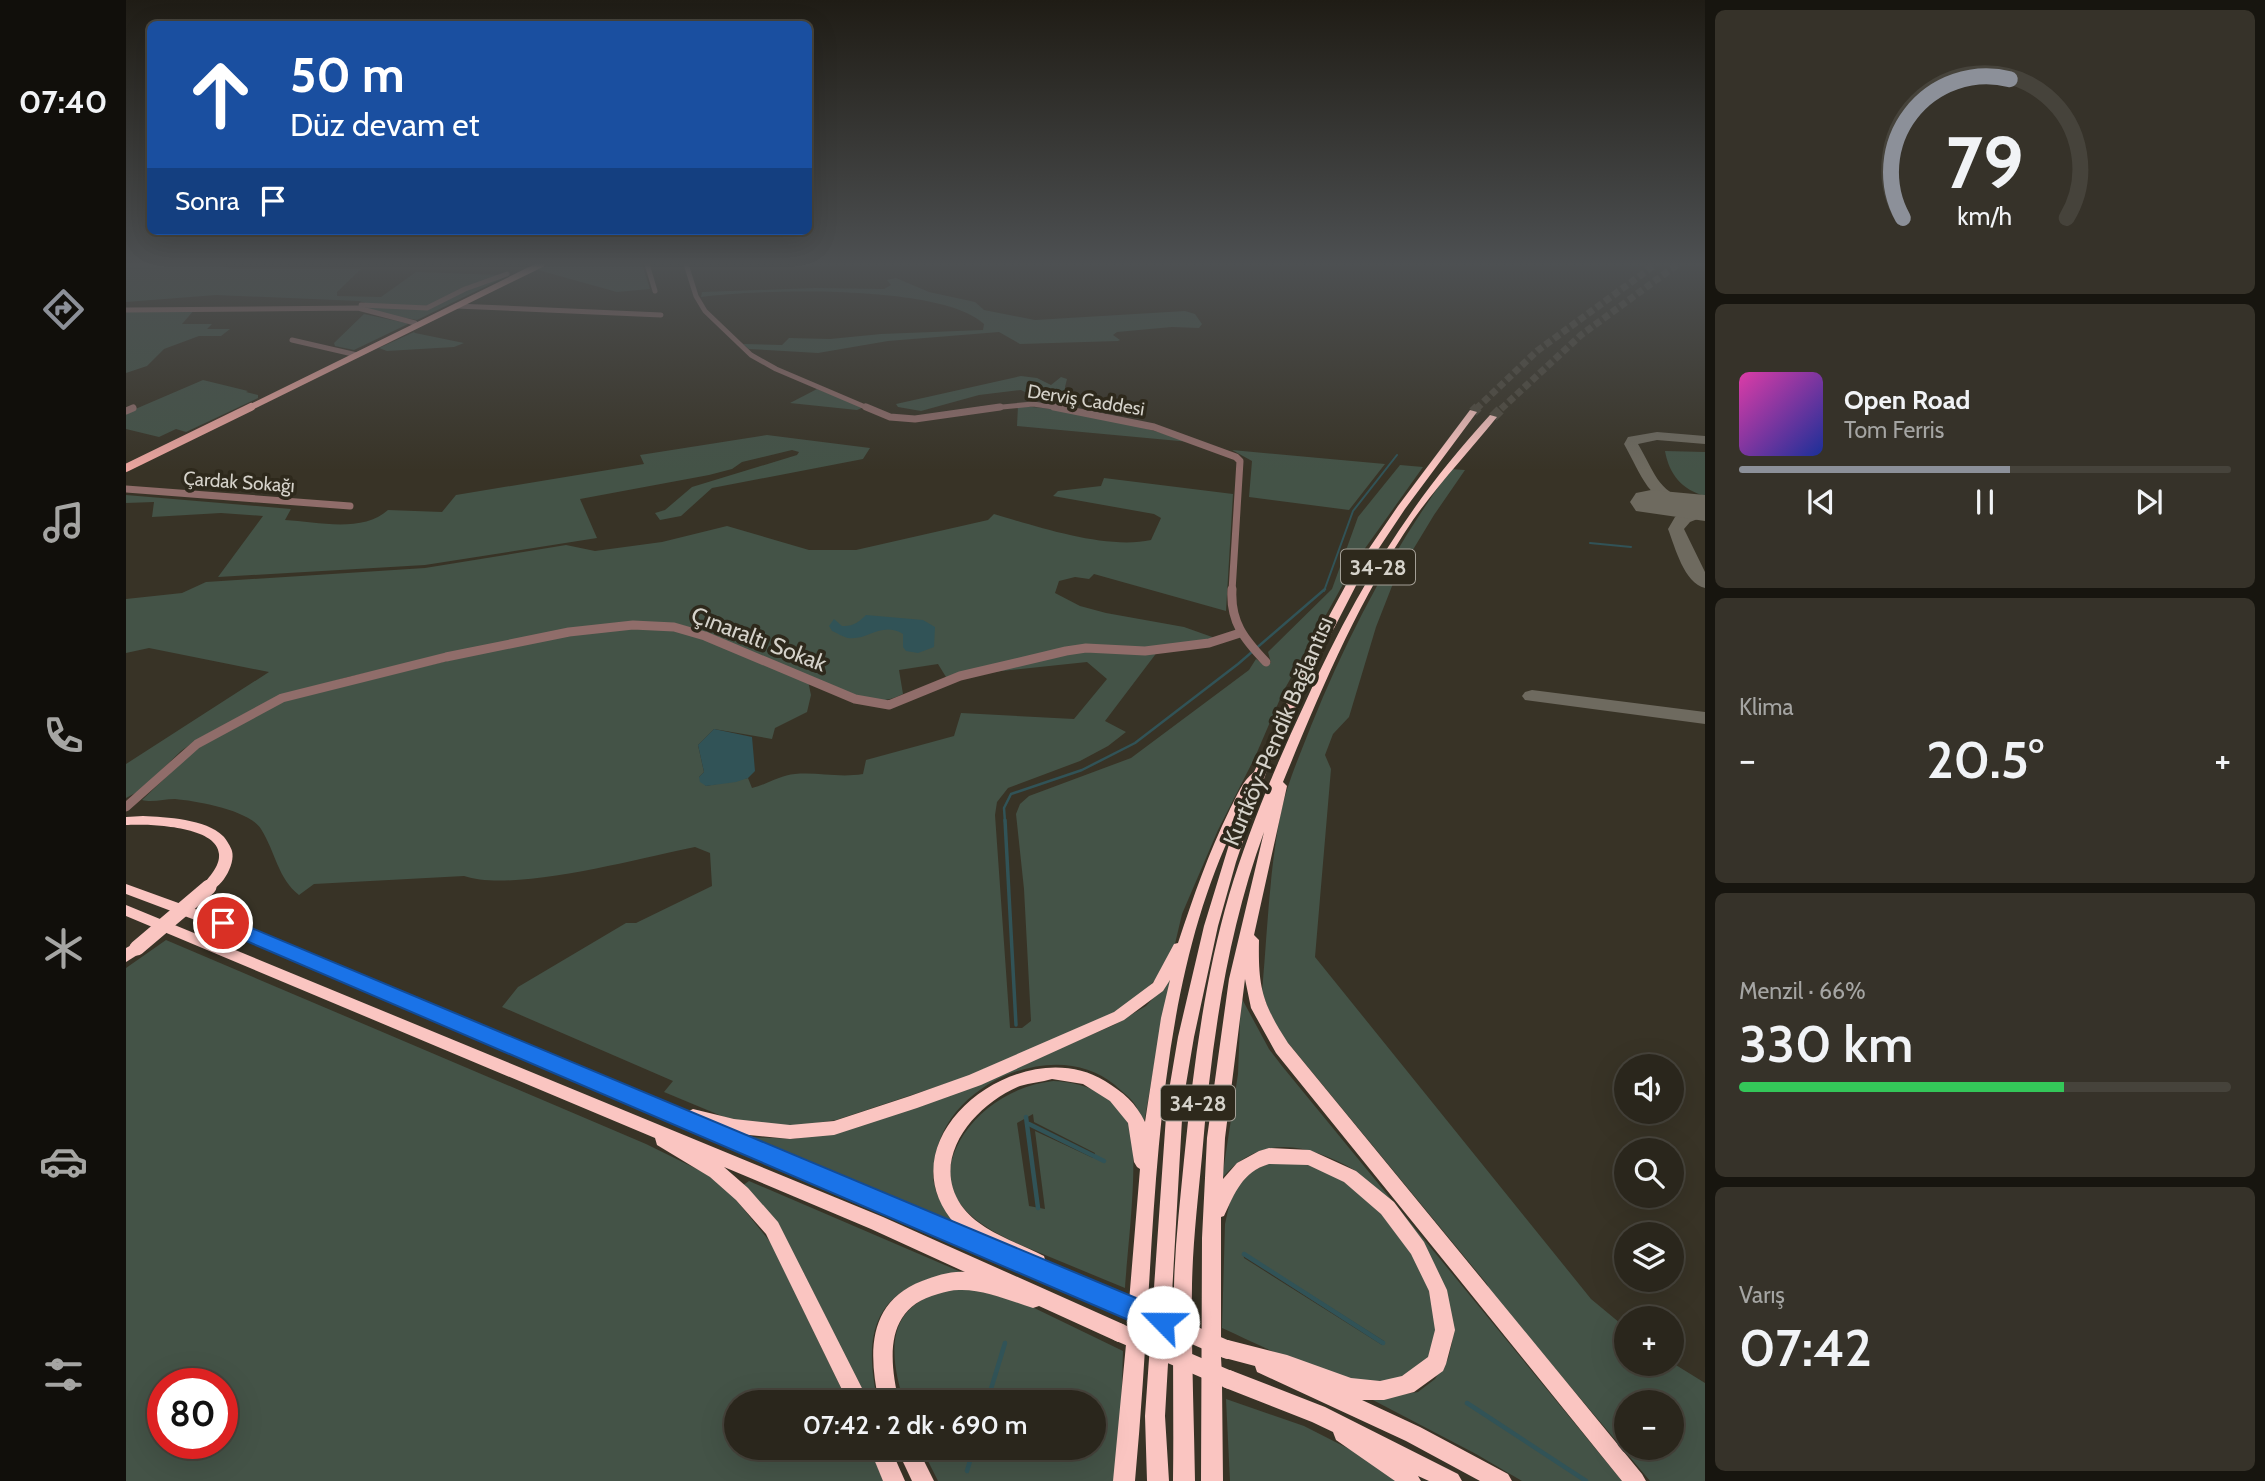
<!DOCTYPE html>
<html lang="tr">
<head>
<meta charset="utf-8">
<style>
	body { margin:0; font-family:Cabin,sans-serif; background:#363229; color:#f1f3f6; height:100vh; display:flex; flex-direction:column; font-size:26px; white-space:nowrap }
	* { box-sizing:border-box; margin:0 }
	p { font-size:23px; color:#a5a5a3 }
	.icon { flex:none; width:38px; height:38px; fill:none; stroke:currentColor; stroke-width:2; stroke-linecap:round; stroke-linejoin:round }
	.map { position:relative; flex:1; overflow:hidden }
	.drawer { display:flex; flex-direction:column; gap:10px; padding:10px; background:#17150f; width:560px }
	.drawer>* { flex:none }
	.top-card { position:absolute; left:21px; top:21px; width:665px; height:214px; border-radius:10px; box-shadow:0 7px 28px #0002,0 0 0 2px #46433b; background:#1a4fa0; color:#fff; overflow:hidden }
	.fabs { position:absolute; left:1488px; top:1054px; display:grid; gap:14px }
	.fabs a { display:grid; place-items:center; width:70px; height:70px; border-radius:50%; background:#2a261c; box-shadow:0 7px 28px #0002,0 0 0 2px #46433b; font-size:35px }
	.speed { position:absolute; left:21px; top:1368px; display:flex; gap:14px; font-size:35px; font-weight:700; text-align:center }
	.speed>* { display:grid; place-content:center; width:91px; height:91px; border-radius:50%; background:#2a261c; box-shadow:0 7px 28px #0002,0 0 0 2px #46433b; line-height:1 }
	.speed .limit { border:10px solid #d22; background:#fff; color:#111 }
	.pin { position:absolute; display:grid; place-items:center; width:60px; height:60px; color:#fff; margin:-30px; border:4px solid #fff; border-radius:50%; box-shadow:0 2px 7px #0007 }
	.me { position:absolute; width:77px; margin:-38px; rotate:293deg; stroke-linejoin:round; filter:drop-shadow(0 0 5px #0008) }
	.turn { display:flex; align-items:center; gap:24px; height:147px; padding:0 28px; font-size:32px }
	.turn .icon { width:91px; height:91px; stroke-width:2.5 }
	.turn b { display:block; font-size:49px; line-height:60px }
	.then { display:flex; align-items:center; height:66px; padding:0 28px; background:#0003; gap:14px; font-size:26px }
	.big { font-size:52px; font-weight:600; line-height:1.1 }
	.drawer .card { flex:1; display:flex; flex-direction:column; justify-content:center; gap:10px; min-width:0; padding:0 24px; border-radius:10px; background:#363229 }
	.drawer .dial { align-items:center; gap:0 }
	.dial svg { height:182px; overflow:visible; fill:none; stroke:#46433b; stroke-width:7; stroke-linecap:round; text-anchor:middle }
	.dial text { fill:#f1f3f6; stroke:none }
	.song { display:flex; align-items:center; gap:21px }
	.cover { width:84px; height:84px; border-radius:10px; background:linear-gradient(135deg,hsl(320 70% 55%),hsl(230 70% 35%)) }
	.played { height:7px; border-radius:4px; background:linear-gradient(90deg,#8c9099 55%,#46433b 55%) }
	.keys { display:flex; justify-content:space-around; direction:ltr }
	.heat { display:flex; justify-content:space-between; align-items:center; font-size:38px; direction:ltr }
	.charge { height:10px; border-radius:5px; background:linear-gradient(90deg,#34c759 66%,#46433b 0) }
	.trip { position:absolute; left:598px; top:1390px; width:382px; height:70px; border-radius:35px; background:#2a261c; box-shadow:0 7px 28px #0002,0 0 0 2px #46433b; font-weight:600; line-height:70px; text-align:center }
	main { display:flex; flex:1; min-height:0 }
	.dock { display:flex; flex-direction:column; width:126px; justify-content:space-around; align-items:center; background:#110f0b; color:#a5a5a3 }
	.dock .icon { width:49px; height:49px }
	.dock .selected { color:#8c9099 }
	.dock b { font-size:32px; color:#f1f3f6 }
	.map>svg:first-child { display:block }
	.green { fill:#445347; fill-rule:evenodd }
	.water { fill:#315357 }
	.lines { fill:none; stroke-linecap:round; stroke-linejoin:round }
	.stream-far3 { stroke:#315357; stroke-width:2 }
	.stream-far2 { stroke:#315357; stroke-width:2.5 }
	.stream-far1 { stroke:#315357; stroke-width:3.5 }
	.stream { stroke:#315357; stroke-width:4.5 }
	.taxiway { fill:#6e6a5f; fill-rule:evenodd }
	.runway { fill:#6e6a5f; fill-rule:evenodd }
	.highway-tunnel-far1 { stroke:#504b3f; stroke-width:7; stroke-dasharray:7 3.5; stroke-linecap:butt }
	.highway-tunnel { stroke:#504b3f; stroke-width:10; stroke-dasharray:10 4.5; stroke-linecap:butt }
	.minor-far2 { stroke:#906d6a; stroke-width:5 }
	.minor-far1 { stroke:#906d6a; stroke-width:7 }
	.minor { stroke:#906d6a; stroke-width:9 }
	.major-far1 { stroke:#eca59f; stroke-width:6 }
	.major { stroke:#eca59f; stroke-width:8 }
	.highway { fill:#fac5c1; fill-rule:evenodd }
	.highway-bridge-far1 { stroke:#fac5c1; stroke-width:15 }
	.highway-bridge { stroke:#fac5c1; stroke-width:18 }
	.route { fill:#1a73e8; stroke:#114b97; stroke-width:2 }
	.labels { text-anchor:middle; dominant-baseline:central; stroke-width:7; stroke-linejoin:round; paint-order:stroke }
	.far-street-label { font-size:19px; fill:#d5d2ca; stroke:#2e291c }
	.shield { fill:#2e291c; stroke:#a39f96; stroke-width:2 }
	.shield-label { font-size:21px; font-weight:bold; fill:#d5d2ca }
	.street-label { font-size:23px; fill:#d5d2ca; stroke:#2e291c }
</style>
</head>
<body>
<main>
<nav class="dock">
<b>07:40</b>
<svg class="icon selected" aria-label="directions" viewBox="0 0 24 24"><path d="M12 3l9 9-9 9-9-9zM9 14v-3h6M13 9l2 2-2 2"/></svg>
<svg class="icon" aria-label="music" viewBox="0 0 24 24"><path d="M9 18V5l10-2v13"/><circle cx="6" cy="18" r="3"/><circle cx="16" cy="16" r="3"/></svg>
<svg class="icon" aria-label="phone" viewBox="0 0 24 24"><path d="M5 4h4l2 5-3 2q2 4 5 5l2-3 5 2v4C11 20 4 13 5 4z"/></svg>
<svg class="icon" aria-label="climate" viewBox="0 0 24 24"><path d="M12 3v18M4 7l16 10M4 17L20 7"/></svg>
<svg class="icon" aria-label="car" viewBox="0 0 24 24"><path d="M5 17H2v-5l4-1 3-4h7l3 4 3 1v5h-3M9 17h6M6 11h13"/><circle cx="7" cy="17" r="2"/><circle cx="17" cy="17" r="2"/></svg>
<svg class="icon" aria-label="filters" viewBox="0 0 24 24"><path d="M4 7h16M4 17h16"/><circle cx="9" cy="7" r="2"/><circle cx="15" cy="17" r="2"/></svg>
</nav>
<div class="map">
<svg width="1579" height="1481" viewBox="0 0 1579 1481">
	<rect width="100%" height="100%" fill="#383326"/>
	<g class="green">
		<polygon points="0,264 96,264 96,266 107,269 235,269 211,292 211,296 255,297 290,272 375,275 379,277 291,320 238,311 243,304 233,301 90,295 0,302"/>
		<polygon points="423,264 516,264 524,289 491,292 412,270"/>
		<path d="M770,278L803,292L849,302L858,310L909,320L1059,311L1069,314L1076,324L1073,328L1046,327L991,332L987,335L994,340L992,341L894,344L873,332L762,341L692,353L623,349L617,344L656,345L663,338L704,339L755,334L857,330L858,324C817,284 632,289 575,297L576,292L689,288L758,289L765,285L761,280Z"/>
		<polygon points="69,309 56,324 86,324 81,329 104,329 95,336 73,336 38,349 21,366 0,373 0,312"/>
		<polygon points="238,314 280,323 282,324 228,350 209,346 208,343"/>
		<polygon points="288,332 289,333 338,343 328,347 261,351 253,348"/>
		<polygon points="895,376 911,378 925,385 935,377 941,379 939,387 942,395 936,400 909,397 895,390 853,395 795,411 772,407 770,404"/>
		<polygon points="77,380 122,391 120,392 132,395 132,398 60,432 50,429 33,437 0,429 0,413"/>
		<polygon points="691,389 738,407 731,410 664,403"/>
		<path d="M892,406C951,409 1009,424 1064,442L891,426Z"/>
		<path d="M641,435L744,448L737,459L586,488L555,516L534,520L529,513L539,510L566,487L671,455L673,452L666,450L616,462L606,469L583,475L454,499L471,538L299,565L92,577L137,516L95,513L26,517L28,502L0,503V495L165,509L159,520C191,522 237,533 262,510L316,512L330,495L518,464L514,455Z"/>
		<polygon points="1106,450 1259,464 1223,510 1123,497 1126,461"/>
		<path d="M1539,451L1579,452V496C1556,490 1543,474 1539,451Z"/>
		<path d="M1274,465L1297,467L1230,561L1157,692L1129,757L1092,830L1056,914L1048,948L1030,979L1012,998L987,1013L840,1077L710,1120L671,1126H640L598,1117L538,1092L547,1081L376,1007L392,987L500,923H510L586,886L584,853L569,847C514,858 387,893 338,876L188,884L173,895C152,879 149,851 135,829C123,810 71,801 49,799C38,799 26,803 16,800L75,744L149,703L169,696L416,639L508,627L543,628L579,639L682,681L685,695L681,712L649,728L646,739L588,729L572,745L578,772L573,777L580,786L622,778L626,788C640,785 654,775 669,774C692,772 713,778 737,774L740,760L828,736L835,713L948,719L981,679L961,662L820,677L812,664L773,670L777,694C760,702 751,702 733,697L581,633L546,623H510L442,630L222,677L146,699L72,739L55,751L15,790L0,798V764L143,672L23,648L0,653V599L56,593L80,582L299,568L440,545L469,551L536,542L601,526L683,550H730L862,520L868,514C912,527 981,550 1025,540L1035,518L1028,514L927,496L932,491L975,486L978,478L1107,494L1100,611L968,574L963,579L949,577L933,581L929,593L954,606L980,613L1058,627L1089,638L1088,644L1032,651L979,721L1000,732L982,746L954,761L882,788L871,802L869,815L884,1028H896L905,1021L898,889L890,814L894,804L903,796L1005,758L1123,670L1130,659L1137,664L1145,663L1142,652L1206,589L1232,517Z"/>
		<path d="M1325,469L1339,470L1308,515L1268,581L1250,627L1223,717L1207,734L1199,755L1205,769L1189,957L1465,1299L1500,1328V1363L1545,1362L1579,1383V1481H1524L1363,1290L1361,1284L1158,1038L1144,1014L1136,992C1141,936 1143,877 1153,822C1159,788 1173,757 1185,726C1222,634 1267,549 1325,469ZM1500,1402H1545V1447H1500Z"/>
		<path d="M40,940L520,1144L577,1172L578,1171L603,1191L645,1243L722,1402H611V1447H743L759,1481H0V968ZM37,1384H96V1444H37Z"/>
		<path d="M1047,977L1037,1015L1017,1129C1015,1122 1014,1115 1011,1108C1007,1099 996,1092 989,1085C929,1034 815,1086 809,1162C808,1168 806,1176 808,1183C811,1200 821,1212 832,1224L624,1137L668,1139L713,1131L835,1091L988,1025L1020,1006Z"/>
		<path d="M1115,997L1143,1049L1156,1066L1496,1481H1396L1350,1454L1245,1399L1292,1392L1309,1379L1322,1359L1326,1343L1327,1325L1320,1296L1230,1171C1183,1144 1135,1132 1096,1178L1112,1074Z"/>
		<path d="M927,1081C957,1082 991,1094 1003,1125C1014,1153 1001,1253 999,1288C972,1277 946,1266 919,1255C866,1234 793,1203 838,1134C858,1104 892,1085 927,1081ZM907,1114L908,1122L969,1153L967,1158L909,1131L919,1209L903,1206L891,1123Z"/>
		<path d="M1182,1162C1191,1166 1203,1169 1212,1174C1223,1181 1264,1217 1271,1228C1301,1271 1345,1365 1266,1380C1260,1382 1252,1384 1245,1384C1207,1383 1132,1344 1096,1328L1099,1224L1106,1192L1126,1171L1144,1163ZM1117,1252L1258,1341L1256,1345L1118,1258Z"/>
		<path d="M623,1181L835,1272C754,1283 734,1325 752,1402H739L616,1186Z"/>
		<path d="M836,1286L900,1304L997,1351L994,1444L989,1481H812L795,1447H968V1402H778C766,1363 757,1316 804,1296C814,1291 826,1289 836,1286Z"/>
		<polygon points="1100,1399 1178,1426 1233,1454 1272,1481 1104,1481"/>
	</g>
	<g class="water">
		<path d="M740,615L797,620L809,627L808,647L792,653L780,651L777,647V634C755,621 742,641 722,638C717,637 711,633 706,631L703,626L708,619L716,626C727,627 734,621 740,615Z"/>
		<polygon points="588,729 626,737 629,771 622,778 610,782 580,786 574,782 573,777 578,772 572,745"/>
	</g>
	<g class="lines">
		<g class="stream-far3">
			<polyline points="1464,543 1505,547"/>
			<polyline points="1198,591 1227,511 1271,455"/>
		</g>
		<polyline class="stream-far2" points="879,822 878,808 885,794 956,770 1009,743 1112,664 1199,589"/>
		<polyline class="stream-far1" points="879,820 890,1025"/>
		<g class="stream">
			<polyline points="900,1117 912,1208"/>
			<polyline points="903,1124 978,1161"/>
			<polyline points="1118,1254 1257,1343"/>
			<polyline points="861,1402 879,1343"/>
			<polyline points="1341,1403 1460,1481"/>
			<polyline points="841,1471 848,1447"/>
		</g>
		<g class="taxiway">
			<path d="M1531,432L1579,436V444L1531,440L1512,444C1532,478 1531,493 1572,503L1573,507L1579,506V516L1564,522L1558,529L1579,572V588C1558,583 1549,547 1542,529L1549,517L1562,510C1522,503 1516,476 1498,444L1502,437Z"/>
			<polygon points="1406,690 1579,712 1579,724 1399,700 1396,696 1399,692"/>
		</g>
		<polygon class="runway" points="1525,490 1579,495 1579,521 1510,511 1504,502 1510,493"/>
		<g class="highway-tunnel-far1">
			<polyline points="1350,409 1411,351 1530,264"/>
			<polyline points="1375,409 1455,335 1552,264"/>
		</g>
		<g class="highway-tunnel">
			<polyline points="1347,412 1352,407"/>
			<polyline points="1367,417 1377,407"/>
		</g>
		<g class="minor-far2">
			<polyline points="521,264 529,291"/>
			<polyline points="560,264 570,296 579,311 625,355 650,369 744,409"/>
			<polyline points="235,305 301,308 339,289 381,274"/>
			<polyline points="330,306 535,315"/>
			<polyline points="0,310 232,308 289,323"/>
			<polyline points="166,340 231,355"/>
			<polyline points="855,409 907,404 941,409"/>
		</g>
		<g class="minor-far1">
			<polyline points="740,407 764,417 789,419 874,407"/>
			<polyline points="928,407 1028,427 1110,457 1114,461 1106,591"/>
			<polyline points="0,411 7,408"/>
			<polyline points="0,489 224,506"/>
		</g>
		<g class="minor">
			<path d="M1106,589C1104,622 1118,639 1140,662"/>
			<polyline points="0,807 71,744 156,698 320,657 443,632 507,625 548,627 579,636 729,699 763,705 834,676 940,651 960,648 1019,651 1083,643 1114,633"/>
		</g>
		<polyline class="major-far1" points="121,409 416,264"/>
		<polyline class="major" points="0,468 125,407"/>
		<g class="highway">
			<path d="M1344,410L1351,412L1279,509L1237,572L1202,640L1142,767L1110,862L1092,926L1068,1037L1057,1102L1039,1416L1043,1481H1021L1019,1416L1041,1102L1052,1037L1078,926L1109,825C1042,963 1032,1135 1023,1285C1019,1351 1015,1416 1009,1481H987L1001,1334L999,1339L992,1342L913,1306L907,1308C884,1301 858,1289 833,1290C826,1290 819,1292 812,1294C758,1308 763,1359 773,1402H753C742,1352 742,1302 796,1281C810,1276 824,1271 839,1272L745,1229L598,1167L622,1188L652,1222L743,1402H722L640,1234L610,1200L584,1177L531,1145L529,1138L0,916V905L757,1217L999,1325L1001,1331L1003,1304L1001,1310L994,1312L987,1310L117,938L0,894V884L127,930L561,1112L567,1109L608,1119L664,1125L708,1121L784,1096L843,1075L988,1012L1027,983L1048,944L1052,943C1068,895 1082,854 1104,809C1111,796 1116,781 1128,772L1190,640L1227,572L1272,506ZM1044,980L1035,1018L1019,1122C1010,1103 997,1092 979,1081C894,1029 752,1139 830,1225L613,1134L664,1139L708,1135L791,1108L855,1085L998,1020L1037,991ZM926,1079L957,1084L984,1101L1002,1123L1008,1162L1011,1167L1014,1169L1003,1302L1001,1296L920,1263L918,1256C891,1242 853,1231 835,1205C803,1157 850,1104 894,1086C904,1083 916,1082 926,1079Z"/>
			<path d="M1364,415L1371,417C1343,452 1313,483 1287,520C1232,601 1194,692 1157,782L1161,786L1128,935L1133,940C1132,987 1136,1003 1162,1043L1516,1474L1520,1481H1496L1150,1053L1125,1008L1119,979L1099,1138L1097,1179L1111,1163L1133,1151L1143,1148L1184,1150L1230,1171L1268,1202L1298,1242L1321,1290L1329,1330L1320,1364L1317,1371L1288,1392L1258,1400H1236L1294,1427L1382,1474L1386,1481H1354L1280,1441L1131,1372L1129,1366L1095,1357L1096,1376L1097,1373L1104,1370L1199,1407L1332,1474L1336,1481H1303L1292,1476L1295,1481H1269L1210,1440L1207,1432L1186,1422L1097,1387L1096,1384L1097,1481H1075L1076,1238L1081,1138L1103,979L1138,832C1100,936 1085,1047 1076,1156C1072,1199 1067,1241 1066,1284C1065,1349 1068,1415 1069,1481H1047C1048,1416 1046,1351 1048,1286C1049,1244 1054,1202 1058,1160C1067,1071 1078,981 1103,895C1123,829 1150,765 1179,703C1228,594 1283,503 1364,415ZM1143,1164L1182,1165L1218,1182L1255,1214L1285,1254L1303,1291L1309,1330L1302,1357L1276,1376L1254,1381L1225,1378L1161,1355L1102,1340L1095,1343V1217L1098,1216C1109,1193 1116,1172 1143,1164Z"/>
			<path d="M17,816C40,817 80,819 97,836C100,839 105,847 106,851C110,865 93,894 78,891L76,887C83,876 94,867 93,854C91,825 20,824 0,825V817Z"/>
			<polygon points="11,942 16,944 18,948 16,952 0,962 0,948"/>
			<polygon points="743,1447 764,1447 779,1481 757,1481"/>
			<polygon points="770,1447 791,1447 808,1481 786,1481"/>
		</g>
		<polyline class="highway-bridge-far1" points="11,948 83,887"/>
		<g class="highway-bridge">
			<polyline points="994,1303 1102,1350"/>
			<polyline points="992,1332 1104,1380"/>
		</g>
	</g>
	<linearGradient id="sky" x2="0" y2="1"><stop stop-color="#1f1c15"/><stop offset="0.56" stop-color="#4d5052"/><stop offset="1" stop-color="#4d5052" stop-opacity="0"/></linearGradient>
	<rect width="1579" height="471" fill="url(#sky)"/>
	<polygon class="route" points="97,916 1046,1313 1050,1322 1046,1331 1037,1334 1028,1331 90,928 87,923 90,918"/>
	<g class="labels">
		<g class="far-street-label">
			<text transform="translate(960 400) rotate(9)">Derviş Caddesi</text>
			<text transform="translate(113 482) rotate(4)">Çardak Sokağı</text>
		</g>
		<g class="shield">
			<rect x="1215" y="549.5" width="74" height="35" rx="5"/>
			<rect x="1035" y="1085.5" width="74" height="35" rx="5"/>
		</g>
		<g class="shield-label">
			<text x="1252" y="567">34-28</text>
			<text x="1072" y="1103">34-28</text>
		</g>
		<g class="street-label">
			<text transform="translate(633 639) rotate(21)">Çınaraltı Sokak</text>
			<text transform="translate(1152 731) rotate(-67)">Kurtköy-Pendik Bağlantısı</text>
		</g>
	</g>
</svg>
<div class="fabs">
<a><svg class="icon" aria-label="sound" viewBox="0 0 24 24"><path d="M4 9h4l5-4v14l-5-4H4zM17 9q2 3 0 6"/></svg></a>
<a><svg class="icon" aria-label="search" viewBox="0 0 24 24"><circle cx="10" cy="10" r="6"/><path d="M15 15l6 6"/></svg></a>
<a><svg class="icon" aria-label="layers" viewBox="0 0 24 24"><path d="M12 4l9 5-9 5-9-5zM3 14l9 5 9-5"/></svg></a>
<a>+</a>
<a>−</a>
</div>
<div class="speed"><div class="limit">80</div></div>
<div class="pin" style="left:97px;top:923px;background:#d93025"><svg class="icon" aria-label="arrive" viewBox="0 0 24 24"><path d="M6 21V4h12l-3 4 3 4H6"/></svg></div>
<svg class="me" style="left:1037px;top:1322px" viewBox="-20 -20 40 40"><circle r="19" fill="#fff"/><path d="M0-13L10 11 0 6-10 11z" fill="#1a73e8"/></svg>
<div class="trip">07:42 · 2 dk · 690 m</div>
<div class="top-card">
<div class="turn"><svg class="icon" aria-label="ahead" viewBox="0 0 24 24"><path d="M12 20V5M6 11l6-6 6 6"/></svg><div><b>50 m</b>Düz devam et</div></div>
<div class="then">Sonra<svg class="icon" aria-label="arrive" viewBox="0 0 24 24"><path d="M6 21V4h12l-3 4 3 4H6"/></svg></div>
</div>
</div>
<section class="drawer">
<div class="card dial"><svg viewBox="0 0 100 80">
<path d="M14 69A42 42 0 1 1 86 69"/>
<path d="M14 69A42 42 0 0 1 61 8" stroke="#8c9099"/>
<text x="50" y="56" font-size="32" font-weight="700">79</text>
<text x="50" y="72" font-size="11">km/h</text>
</svg></div>
<div class="card">
<div class="song"><i class="cover"></i><div><b>Open Road</b><p>Tom Ferris</p></div></div>
<div class="played"></div>
<div class="keys"><svg class="icon" aria-label="previous" viewBox="0 0 24 24"><path d="M18 5L8 12l10 7zM5 5v14"/></svg><svg class="icon" aria-label="pause" viewBox="0 0 24 24"><path d="M8 5v14M16 5v14"/></svg><svg class="icon" aria-label="next" viewBox="0 0 24 24"><path d="M6 5l10 7-10 7zM19 5v14"/></svg></div>
</div>
<div class="card"><p>Klima</p>
<div class="heat"><a>−</a><b class="big">20.5°</b><a>+</a></div>
</div>
<div class="card"><p>Menzil · 66%</p><b class="big">330 km</b><div class="charge"></div></div>
<div class="card"><p>Varış</p><b class="big">07:42</b></div>
</section>
</main>
</body>
</html>
